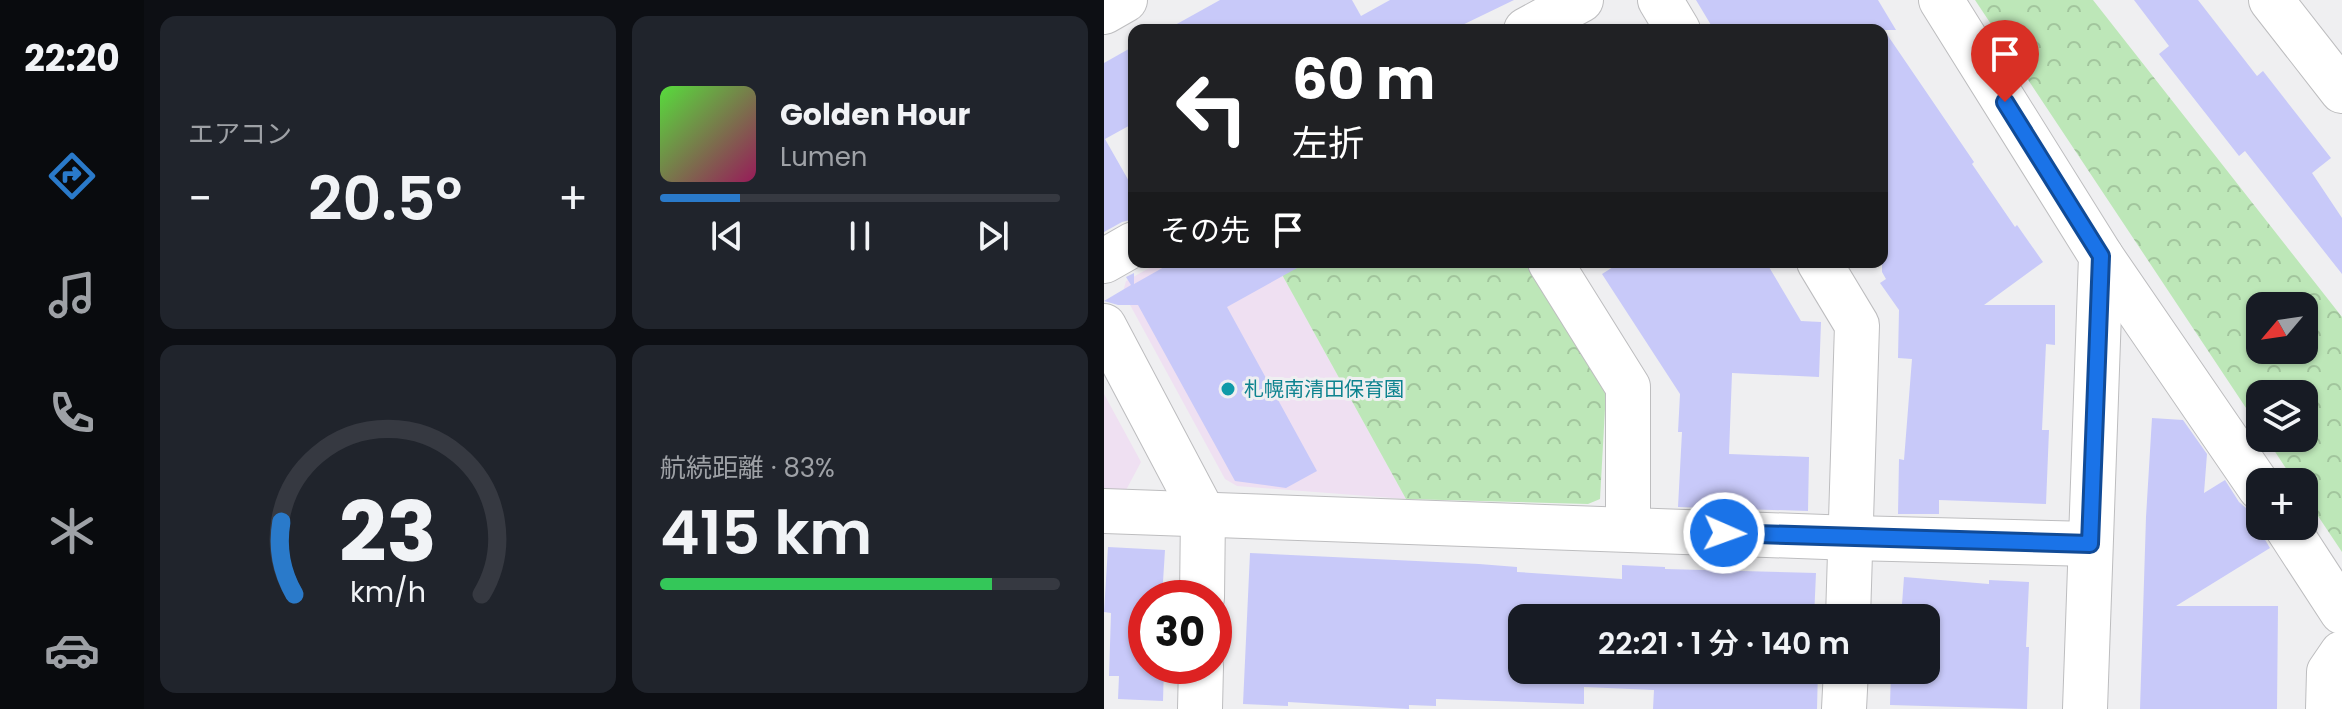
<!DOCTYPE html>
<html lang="ja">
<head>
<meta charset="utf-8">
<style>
	body { margin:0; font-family:Poppins,"Noto Sans JP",sans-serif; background:#20242c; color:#f1f3f6; height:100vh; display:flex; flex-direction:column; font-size:30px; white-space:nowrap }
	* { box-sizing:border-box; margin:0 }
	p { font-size:26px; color:#9ea1a6 }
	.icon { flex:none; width:44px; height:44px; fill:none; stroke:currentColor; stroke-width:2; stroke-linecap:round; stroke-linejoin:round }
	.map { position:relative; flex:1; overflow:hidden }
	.side { display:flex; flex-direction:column; gap:16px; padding:16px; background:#0d0f14; width:960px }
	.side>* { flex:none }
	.guide { position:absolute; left:24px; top:24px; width:760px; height:244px; border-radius:16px; box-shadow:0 2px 6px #0004; background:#202124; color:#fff; overflow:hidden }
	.needle { width:52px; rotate:241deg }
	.buttons { position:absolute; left:1142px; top:292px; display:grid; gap:16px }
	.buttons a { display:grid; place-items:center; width:72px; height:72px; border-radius:16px; background:#171b24; box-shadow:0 2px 6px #0004; font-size:40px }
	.speed { position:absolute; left:24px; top:580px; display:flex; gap:16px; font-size:40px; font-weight:700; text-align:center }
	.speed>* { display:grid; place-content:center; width:104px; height:104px; border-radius:50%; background:#171b24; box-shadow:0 2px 6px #0004; line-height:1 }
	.speed .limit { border:12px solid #d22; background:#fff; color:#111 }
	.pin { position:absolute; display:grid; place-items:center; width:68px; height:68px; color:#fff; margin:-82px -34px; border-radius:50% 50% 50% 0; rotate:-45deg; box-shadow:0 0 8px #0007 }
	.pin .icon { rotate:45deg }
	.me { position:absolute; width:88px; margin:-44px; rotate:92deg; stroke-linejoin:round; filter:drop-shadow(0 0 6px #0008) }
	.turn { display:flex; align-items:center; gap:28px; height:168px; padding:0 32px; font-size:36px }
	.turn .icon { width:104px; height:104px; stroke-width:2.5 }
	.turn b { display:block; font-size:56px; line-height:68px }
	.then { display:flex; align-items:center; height:76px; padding:0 32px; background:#0003; gap:16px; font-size:30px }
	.big { font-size:60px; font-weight:600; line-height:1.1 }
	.side .tile { flex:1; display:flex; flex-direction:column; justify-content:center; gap:12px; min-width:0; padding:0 28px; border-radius:16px; background:#20242c }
	.side .dial { align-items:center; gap:0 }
	.dial svg { height:208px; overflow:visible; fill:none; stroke:#363941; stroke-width:7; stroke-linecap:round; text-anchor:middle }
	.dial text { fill:#f1f3f6; stroke:none }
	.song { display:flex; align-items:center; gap:24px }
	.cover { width:96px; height:96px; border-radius:12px; background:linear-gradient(135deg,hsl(110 70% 55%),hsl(330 70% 35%)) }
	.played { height:8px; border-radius:4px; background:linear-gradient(90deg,#2a7aca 20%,#363941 20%) }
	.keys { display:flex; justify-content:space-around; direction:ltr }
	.heat { display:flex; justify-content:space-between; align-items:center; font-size:44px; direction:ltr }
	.charge { height:12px; border-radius:6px; background:linear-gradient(90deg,#34c759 83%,#363941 0) }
	.side .tiles { flex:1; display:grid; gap:16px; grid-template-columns:repeat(2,1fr) }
	.trip { position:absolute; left:404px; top:604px; width:432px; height:80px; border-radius:16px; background:#171b24; box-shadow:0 2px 6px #0004; font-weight:600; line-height:80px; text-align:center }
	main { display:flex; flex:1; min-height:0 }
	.menu { display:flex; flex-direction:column; width:144px; justify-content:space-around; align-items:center; background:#090b0e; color:#9ea1a6 }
	.menu .icon { width:56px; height:56px }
	.menu .selected { color:#2a7aca }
	.menu b { font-size:36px; color:#f1f3f6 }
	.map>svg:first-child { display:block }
	.education { fill:#efe0f2 }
	.park { fill:url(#park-crowns); fill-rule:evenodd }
	.building { fill:#c8c9f9 }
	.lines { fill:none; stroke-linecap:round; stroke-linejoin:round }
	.minor-casing { stroke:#bdbdbf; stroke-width:46 }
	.minor { stroke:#fff; stroke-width:44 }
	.route-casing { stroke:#114b97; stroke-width:20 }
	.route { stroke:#1a73e8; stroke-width:14 }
	.culture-dot { fill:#0f9aa8; stroke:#efeff1; stroke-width:3 }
	.labels { text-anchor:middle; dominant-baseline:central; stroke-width:6; stroke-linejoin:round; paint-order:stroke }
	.culture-label { font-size:20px; fill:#0d838f; stroke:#efeff1; text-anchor:start }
</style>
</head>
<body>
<main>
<nav class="menu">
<b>22:20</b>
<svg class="icon selected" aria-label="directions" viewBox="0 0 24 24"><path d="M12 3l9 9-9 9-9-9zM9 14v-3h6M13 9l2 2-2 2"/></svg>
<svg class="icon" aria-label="music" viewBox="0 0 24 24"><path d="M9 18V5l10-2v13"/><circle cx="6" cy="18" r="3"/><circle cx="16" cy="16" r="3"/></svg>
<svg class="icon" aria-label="phone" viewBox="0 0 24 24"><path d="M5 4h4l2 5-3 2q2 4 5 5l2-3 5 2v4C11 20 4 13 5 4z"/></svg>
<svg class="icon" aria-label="climate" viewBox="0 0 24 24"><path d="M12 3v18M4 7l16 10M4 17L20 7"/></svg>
<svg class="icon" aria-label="car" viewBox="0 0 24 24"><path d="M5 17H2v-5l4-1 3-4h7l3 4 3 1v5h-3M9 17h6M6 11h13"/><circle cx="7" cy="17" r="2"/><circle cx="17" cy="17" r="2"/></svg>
</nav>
<section class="side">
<div class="tiles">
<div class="tile"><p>エアコン</p>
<div class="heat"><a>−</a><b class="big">20.5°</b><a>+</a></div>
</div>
<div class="tile">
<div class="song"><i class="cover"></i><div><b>Golden Hour</b><p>Lumen</p></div></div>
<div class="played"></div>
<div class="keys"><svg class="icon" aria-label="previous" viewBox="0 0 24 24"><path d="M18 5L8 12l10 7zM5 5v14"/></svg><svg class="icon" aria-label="pause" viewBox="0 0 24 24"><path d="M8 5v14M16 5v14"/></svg><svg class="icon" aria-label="next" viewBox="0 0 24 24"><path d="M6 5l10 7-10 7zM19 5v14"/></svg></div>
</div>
<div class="tile dial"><svg viewBox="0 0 100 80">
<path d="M14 69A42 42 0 1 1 86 69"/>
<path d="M14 69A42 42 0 0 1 9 41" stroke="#2a7aca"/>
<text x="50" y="56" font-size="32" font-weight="700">23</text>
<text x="50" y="72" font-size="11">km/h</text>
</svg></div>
<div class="tile"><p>航続距離 · 83%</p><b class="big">415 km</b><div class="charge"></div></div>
</div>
</section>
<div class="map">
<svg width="1238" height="709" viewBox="0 0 1238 709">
	<defs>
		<pattern id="park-crowns" width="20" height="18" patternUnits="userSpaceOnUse" patternTransform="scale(2)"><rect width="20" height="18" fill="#bde7b8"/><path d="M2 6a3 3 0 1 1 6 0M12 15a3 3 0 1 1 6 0" fill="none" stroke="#a2c59d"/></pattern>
	</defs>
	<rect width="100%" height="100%" fill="#efeff1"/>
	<g class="education">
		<polygon points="56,262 171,262 302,499 133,486 121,479 19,292 22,281"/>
		<polygon points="0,394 37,462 22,490 0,489"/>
	</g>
	<g class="park">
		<path d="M871,0H989L1238,317V552L1200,495V482H1191L1162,438H1200V394H1156V429ZM1156,306H1200V350H1156Z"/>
		<polygon points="171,262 420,262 502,391 496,499 484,504 302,499"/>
	</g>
	<g class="building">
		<polygon points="116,0 248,0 257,16 286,0 410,0 348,30 62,30"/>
		<polygon points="592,0 774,0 792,30 780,30 870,162 868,164 911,227 913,225 939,262 880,305 951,305 951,345 942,344 938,430 945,430 942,504 835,500 835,514 794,514 795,459 800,460 808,359 794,358 795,310 776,283 782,279 778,272 778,30 610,30"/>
		<polygon points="1030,0 1094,0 1153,76 1159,71 1227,158 1208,173 1238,218 1238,274 1141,151 1135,156 1055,54 1065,46"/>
		<polygon points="30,46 30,123 1,139 30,190 30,219 18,222 0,232 0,63"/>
		<polygon points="69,262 204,262 123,307 213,471 182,488 131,481 34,305 14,305 0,301 27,285 22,277 30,273 30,284"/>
		<polygon points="517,262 662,262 697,321 717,322 715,377 628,373 625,454 705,457 704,511 574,507 578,432 574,432 576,394 498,274"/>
		<polygon points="1048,418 1079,420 1103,454 1100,493 1121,480 1135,502 1142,508 1166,548 1072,606 1174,606 1173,709 1036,709 1042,517"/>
		<polygon points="4,547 61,550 58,598 42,598 42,666 60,666 59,701 14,699 15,676 5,676 7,613 0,612"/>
		<polygon points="146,553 375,564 413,567 413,572 518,579 518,565 561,567 561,569 712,573 710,618 418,618 418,670 714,670 713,709 549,709 550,690 480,687 480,704 332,699 332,706 305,705 305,709 184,702 184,706 139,704"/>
		<polygon points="800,577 885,584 885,580 925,582 922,647 925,647 923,709 786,705 787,670 822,670 822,618 797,618"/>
	</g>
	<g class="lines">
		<defs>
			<g id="minor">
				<polyline points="556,0 574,30"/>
				<polyline points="837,0 997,256 981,709"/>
				<polyline points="1167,0 1238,91"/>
				<polyline points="0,12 21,0"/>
				<polyline points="422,30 477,0"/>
				<polyline points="997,256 1156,488"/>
				<polyline points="0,261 30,244"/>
				<polyline points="446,262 524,387 524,529"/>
				<polyline points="715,262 753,325 744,618"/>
				<polyline points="0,326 99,513 98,598"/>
				<polyline points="0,511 748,538 986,544"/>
				<polyline points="1182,526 1238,612"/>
				<polyline points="96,709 97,666"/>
				<polyline points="740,709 742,670"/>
				<polyline points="1224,709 1225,672 1238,653"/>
			</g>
		</defs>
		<use href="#minor" class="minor-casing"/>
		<use href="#minor" class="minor"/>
	</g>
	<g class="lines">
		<defs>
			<polyline id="route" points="620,533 986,544 997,256 901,102"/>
		</defs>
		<use href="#route" class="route-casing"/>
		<use href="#route" class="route"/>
	</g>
	<circle class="culture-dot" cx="124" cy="389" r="8"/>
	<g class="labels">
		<g class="culture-label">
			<text x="140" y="389">札幌南清田保育園</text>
		</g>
	</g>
</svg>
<div class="buttons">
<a><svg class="needle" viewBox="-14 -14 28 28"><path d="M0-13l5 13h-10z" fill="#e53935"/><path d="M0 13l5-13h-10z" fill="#9ea1a6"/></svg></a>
<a><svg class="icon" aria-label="layers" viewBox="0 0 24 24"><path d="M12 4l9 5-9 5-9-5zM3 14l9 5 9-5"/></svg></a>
<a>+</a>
</div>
<div class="speed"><div class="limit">30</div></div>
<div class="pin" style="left:901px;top:102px;background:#d93025"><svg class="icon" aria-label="arrive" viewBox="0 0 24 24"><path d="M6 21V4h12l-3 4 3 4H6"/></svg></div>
<svg class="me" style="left:620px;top:533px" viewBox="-20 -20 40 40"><circle r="17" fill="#1a73e8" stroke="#fff" stroke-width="3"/><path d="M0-11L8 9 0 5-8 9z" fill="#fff"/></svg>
<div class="trip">22:21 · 1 分 · 140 m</div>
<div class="guide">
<div class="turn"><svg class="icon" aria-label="left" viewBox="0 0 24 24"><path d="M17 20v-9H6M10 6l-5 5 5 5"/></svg><div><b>60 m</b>左折</div></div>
<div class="then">その先<svg class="icon" aria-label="arrive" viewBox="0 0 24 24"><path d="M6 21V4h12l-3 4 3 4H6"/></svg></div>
</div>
</div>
</main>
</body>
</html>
